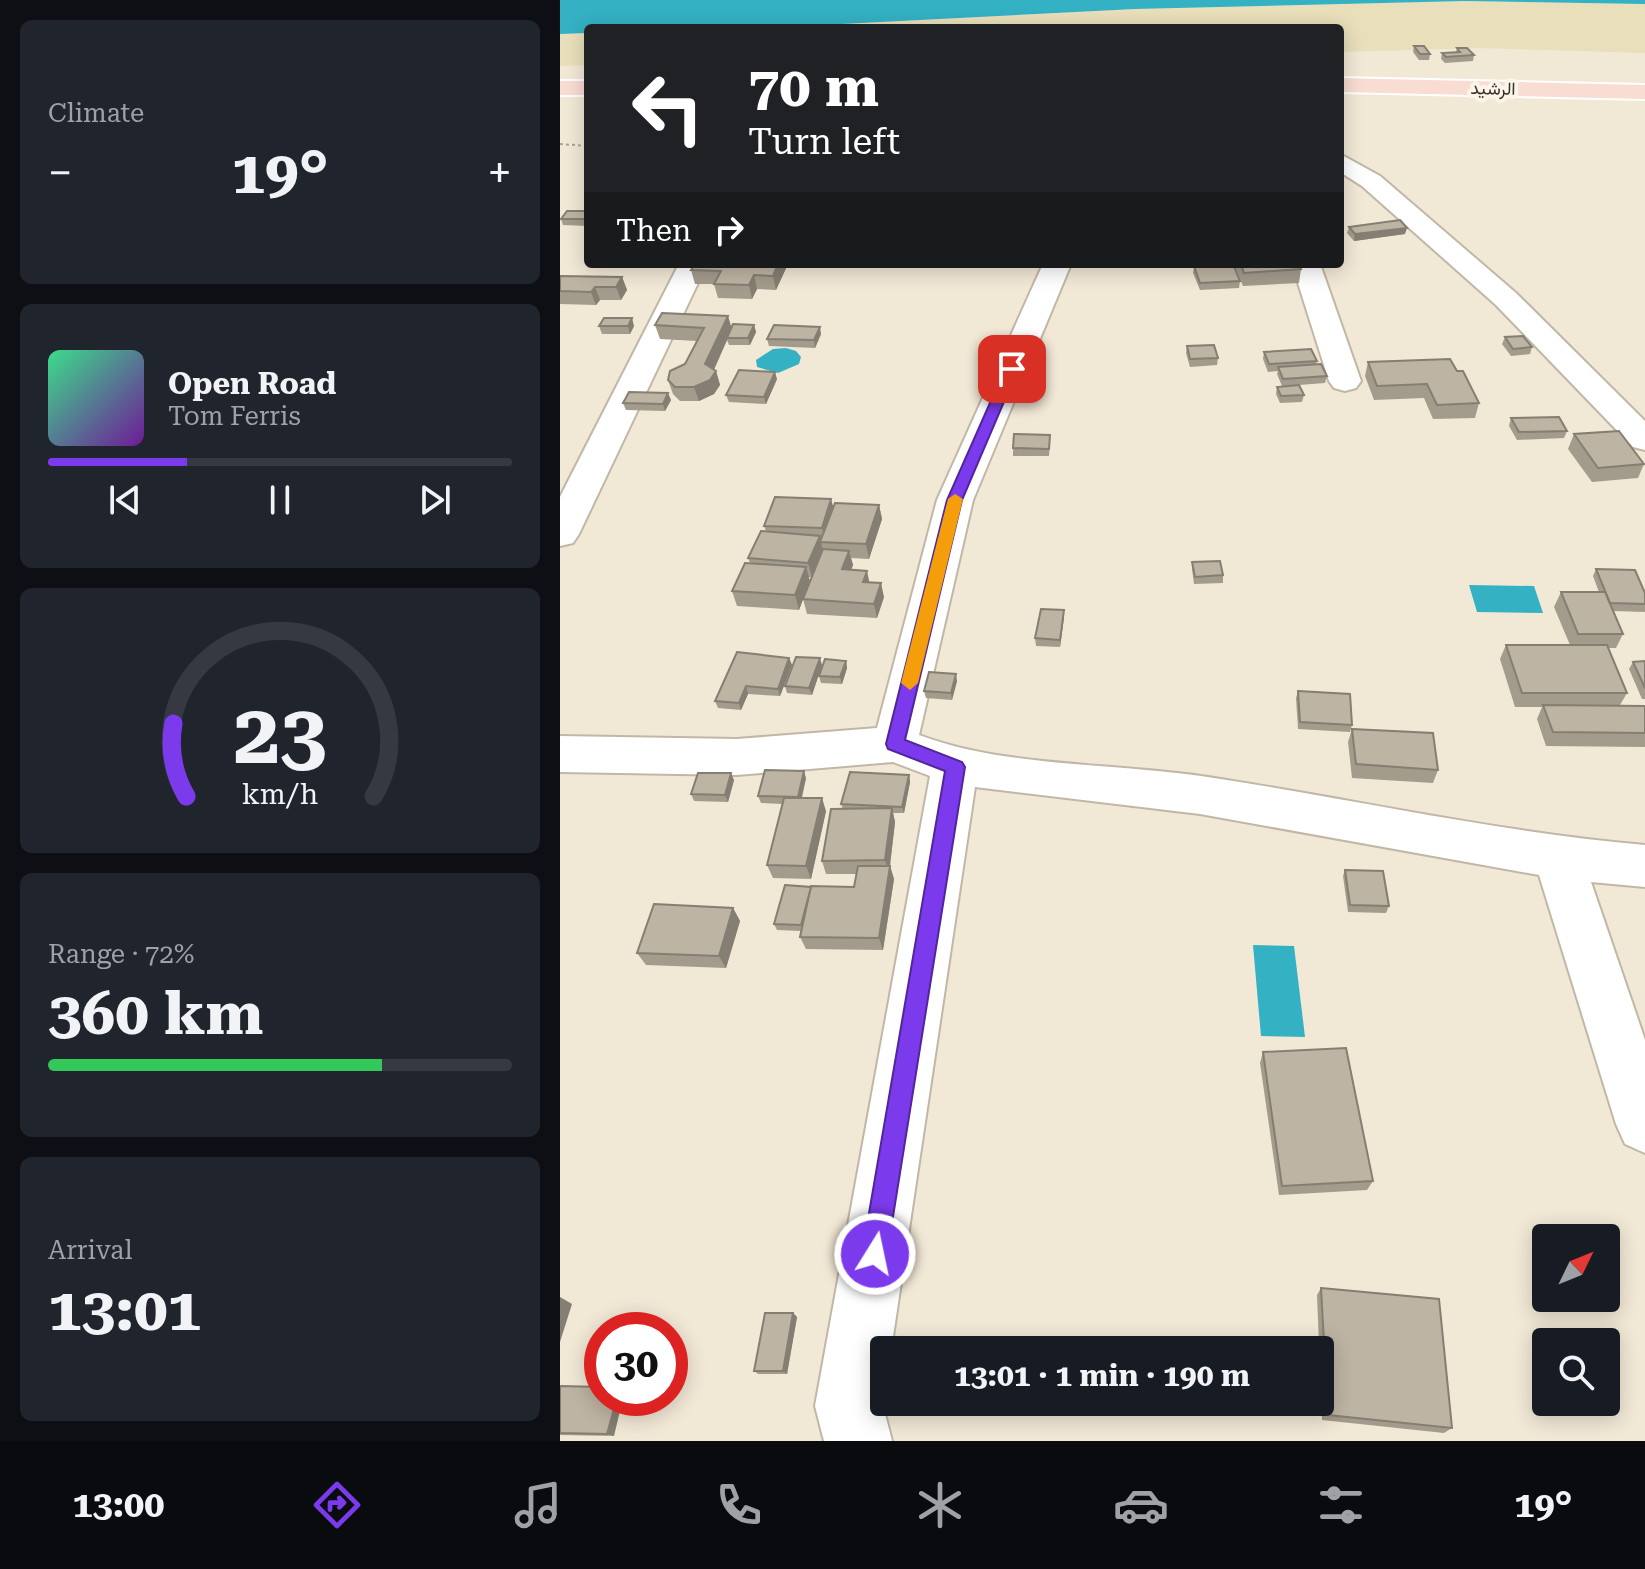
<!DOCTYPE html>
<html lang="en">
<head>
<meta charset="utf-8">
<style>
	body { margin:0; font-family:"Roboto Serif",Vazirmatn,serif; background:#20242c; color:#f1f3f6; height:100vh; display:flex; flex-direction:column; font-size:30px; white-space:nowrap }
	* { box-sizing:border-box; margin:0 }
	p { font-size:26px; color:#9ea1a6 }
	.icon { flex:none; width:44px; height:44px; fill:none; stroke:currentColor; stroke-width:2; stroke-linecap:round; stroke-linejoin:round }
	.map { position:relative; flex:1; overflow:hidden }
	.drawer { display:flex; flex-direction:column; gap:20px; padding:20px; background:#0d0f14; width:560px }
	.drawer>* { flex:none }
	.hud { position:absolute; left:24px; top:24px; width:760px; height:244px; border-radius:8px; box-shadow:0 4px 20px #0003; background:#202124; color:#fff; overflow:hidden }
	.needle { width:52px; rotate:47deg }
	.buttons { position:absolute; left:972px; top:1224px; display:grid; gap:16px }
	.buttons a { display:grid; place-items:center; width:88px; height:88px; border-radius:8px; background:#171b24; box-shadow:0 4px 20px #0003; font-size:40px }
	.speed { position:absolute; left:24px; top:1312px; display:flex; gap:16px; font-size:40px; font-weight:700; text-align:center }
	.speed>* { display:grid; place-content:center; width:104px; height:104px; border-radius:50%; background:#171b24; box-shadow:0 4px 20px #0003; line-height:1 }
	.speed .limit { border:12px solid #d22; background:#fff; color:#111 }
	.pin { position:absolute; display:grid; place-items:center; width:68px; height:68px; color:#fff; margin:-34px; border-radius:16px; box-shadow:0 4px 12px #0006 }
	.me { position:absolute; width:88px; margin:-44px; rotate:10deg; stroke-linejoin:round; filter:drop-shadow(0 0 6px #0008) }
	.turn { display:flex; align-items:center; gap:28px; height:168px; padding:0 32px; font-size:36px }
	.turn .icon { width:104px; height:104px; stroke-width:2.5 }
	.turn b { display:block; font-size:56px; line-height:68px }
	.then { display:flex; align-items:center; height:76px; padding:0 32px; background:#0003; gap:16px; font-size:30px }
	.big { font-size:60px; font-weight:700; line-height:1.1 }
	.drawer .card { flex:1; display:flex; flex-direction:column; justify-content:center; gap:12px; min-width:0; padding:0 28px; border-radius:12px; background:#20242c }
	.drawer .dial { align-items:center; gap:0 }
	.dial svg { height:208px; overflow:visible; fill:none; stroke:#363941; stroke-width:7; stroke-linecap:round; text-anchor:middle }
	.dial text { fill:#f1f3f6; stroke:none }
	.song { display:flex; align-items:center; gap:24px }
	.cover { width:96px; height:96px; border-radius:12px; background:linear-gradient(135deg,hsl(150 70% 55%),hsl(280 70% 35%)) }
	.played { height:8px; border-radius:4px; background:linear-gradient(90deg,#7c3aed 30%,#363941 30%) }
	.keys { display:flex; justify-content:space-around; direction:ltr }
	.heat { display:flex; justify-content:space-between; align-items:center; font-size:44px; direction:ltr }
	.charge { height:12px; border-radius:6px; background:linear-gradient(90deg,#34c759 72%,#363941 0) }
	.trip { position:absolute; left:310px; top:1336px; width:464px; height:80px; border-radius:8px; background:#171b24; box-shadow:0 4px 20px #0003; font-weight:700; line-height:80px; text-align:center }
	.tab-bar { display:flex; height:128px; justify-content:space-around; align-items:center; background:#090b0e; color:#9ea1a6 }
	.tab-bar .icon { width:56px; height:56px }
	.tab-bar .on { color:#7c3aed }
	.tab-bar b { font-size:36px; color:#f1f3f6 }
	main { display:flex; flex:1; min-height:0 }
	.map>svg:first-child { display:block }
	.sand { fill:#e9dfba }
	.water { fill:#34b1c3 }
	.lines { fill:none; stroke-linecap:round; stroke-linejoin:round }
	.minor-casing { stroke:#c1b7a7; stroke-width:4 }
	.major-casing { stroke:#fff; stroke-width:4 }
	.path { stroke:#aba395; stroke-width:2; stroke-dasharray:3 3; stroke-linecap:butt }
	.minor { fill:#fff; fill-rule:evenodd }
	.major { fill:#f9dcd2; fill-rule:evenodd }
	.wall { fill:#a39b8c }
	.shaded-wall { fill:#857e72 }
	.building { fill:#beb4a3; stroke:#857e72; stroke-width:2 }
	.route { fill:#7c3aed; stroke:#51269a; stroke-width:2 }
	.slow { fill:#f59e0b }
	.labels { text-anchor:middle; dominant-baseline:central; stroke-width:8; stroke-linejoin:round; paint-order:stroke }
	.far-street-label { font-size:18px; fill:#35312a; stroke:#fdf5e7 }
</style>
</head>
<body>
<main>
<section class="drawer">
<div class="card"><p>Climate</p>
<div class="heat"><a>−</a><b class="big">19°</b><a>+</a></div>
</div>
<div class="card">
<div class="song"><i class="cover"></i><div><b>Open Road</b><p>Tom Ferris</p></div></div>
<div class="played"></div>
<div class="keys"><svg class="icon" aria-label="previous" viewBox="0 0 24 24"><path d="M18 5L8 12l10 7zM5 5v14"/></svg><svg class="icon" aria-label="pause" viewBox="0 0 24 24"><path d="M8 5v14M16 5v14"/></svg><svg class="icon" aria-label="next" viewBox="0 0 24 24"><path d="M6 5l10 7-10 7zM19 5v14"/></svg></div>
</div>
<div class="card dial"><svg viewBox="0 0 100 80">
<path d="M14 69A42 42 0 1 1 86 69"/>
<path d="M14 69A42 42 0 0 1 9 41" stroke="#7c3aed"/>
<text x="50" y="56" font-size="32" font-weight="700">23</text>
<text x="50" y="72" font-size="11">km/h</text>
</svg></div>
<div class="card"><p>Range · 72%</p><b class="big">360 km</b><div class="charge"></div></div>
<div class="card"><p>Arrival</p><b class="big">13:01</b></div>
</section>
<div class="map">
<svg width="1085" height="1441" viewBox="0 0 1085 1441">
	<rect width="100%" height="100%" fill="#f2e8d6"/>
	<g class="sand">
		<polygon points="905,1 1085,4 1085,53 919,48 780,52 780,28 204,28 575,9"/>
		<polygon points="28,33 28,65 0,66 0,34"/>
	</g>
	<g class="water">
		<polygon points="0,0 1085,0 1085,4 905,1 575,9 204,28 28,28 28,33 0,34"/>
		<polygon points="226,348 236,351 241,357 239,364 218,373 197,367 196,360 213,349"/>
		<polygon points="909,585 974,586 983,613 917,612"/>
		<polygon points="693,945 734,946 745,1037 701,1036"/>
	</g>
	<g class="lines">
		<defs>
			<g id="minor">
				<polygon points="780,154 820,176 956,293 1085,421 1085,450 1073,447 936,305 802,186 780,172"/>
				<polygon points="119,264 147,264 19,534 13,543 0,546 0,497"/>
				<path d="M483,264H511L413,500L359,735C444,767 551,763 641,776C789,798 935,832 1085,845V887L1031,882L1085,1040V1153L1065,1144L1056,1124L979,875L640,814L415,787L331,1350H324L323,1406L332,1441H264L255,1406L370,776L333,762L177,775L0,772V736L177,739L317,728L377,500Z"/>
				<polygon points="732,264 760,264 801,381 796,388 785,391 774,388 769,381"/>
			</g>
			<g id="major">
				<polygon points="780,78 1085,85 1085,99 780,92"/>
				<rect x="0" y="81" width="28" height="14"/>
			</g>
		</defs>
		<use href="#minor" class="minor-casing"/>
		<use href="#major" class="major-casing"/>
		<polyline class="path" points="0,144 28,146"/>
		<use href="#minor" class="minor"/>
		<use href="#major" class="major"/>
	</g>
	<g class="wall">
		<polygon points="854,46 870,54 869,60 859,60 853,52"/>
		<polygon points="897,48 914,55 913,61 885,63 881,59 882,53 896,52"/>
		<polygon points="780,158 783,160 781,173 780,173"/>
		<polygon points="28,211 28,226 3,225 1,219"/>
		<polygon points="789,227 845,234 794,241 787,233"/>
		<polygon points="135,264 228,264 216,290 197,289 192,299 158,298 154,284 135,284 131,270"/>
		<polygon points="674,264 739,264 741,269 739,283 683,286"/>
		<polygon points="634,266 680,281 679,288 640,290 633,273"/>
		<polygon points="0,276 62,277 67,290 61,300 40,300 36,305 0,304"/>
		<polygon points="95,325 171,328 194,325 196,332 190,345 169,345 167,340 154,370 156,371 160,385 154,394 139,401 120,401 113,394 108,380 125,364 137,341 100,339"/>
		<polygon points="39,326 74,326 70,334 42,334"/>
		<polygon points="261,334 255,348 209,346 207,339"/>
		<polygon points="945,337 972,347 970,354 951,356 942,344"/>
		<polygon points="627,346 658,358 657,365 630,367 626,353"/>
		<polygon points="704,352 757,361 756,364 767,376 765,383 726,386 744,395 742,402 720,403 716,394 717,387 722,386 717,374 718,371 708,372 703,359"/>
		<polygon points="808,362 897,371 919,403 915,418 873,419 864,398 814,400 805,376"/>
		<polygon points="217,379 206,404 169,402 166,395"/>
		<polygon points="111,400 105,411 66,410 63,403"/>
		<polygon points="951,418 1007,431 1004,438 957,440 949,426"/>
		<polygon points="1014,434 1084,464 1078,478 1032,482 1008,449"/>
		<polygon points="490,442 489,456 453,456 453,448"/>
		<polygon points="319,505 322,519 309,559 291,558 293,565 291,570 309,582 324,597 317,618 247,614 243,599 252,577 248,577 250,581 239,610 177,606 172,591 190,563 188,558 206,531 204,526 273,508"/>
		<polygon points="632,562 663,575 663,583 634,584 632,569"/>
		<polygon points="1036,569 1085,593 1085,612 1053,611 1063,634 1056,648 1048,648 1067,693 1060,705 1085,706 1085,747 986,746 977,719 982,707 955,707 940,659 946,645 1010,645 994,607 1001,592 1039,592 1033,576"/>
		<polygon points="504,610 504,617 500,647 476,646 475,638"/>
		<polygon points="229,658 232,665 220,696 188,694 181,710 158,708 155,701"/>
		<polygon points="286,661 287,668 282,684 261,683 259,676"/>
		<polygon points="1085,661 1085,699 1082,699 1069,669 1073,662"/>
		<polygon points="262,665 252,695 227,693 225,686"/>
		<polygon points="397,681 392,700 366,698 364,691"/>
		<polygon points="738,691 792,725 790,732 738,729 736,698"/>
		<polygon points="792,729 878,770 873,783 792,778 788,742"/>
		<polygon points="349,775 350,782 344,813 333,813 335,822 330,866 334,879 323,950 246,949 240,937 241,931 217,930 214,924 251,887 294,887 296,874 266,874 262,861 283,809 281,804"/>
		<polygon points="246,778 242,798 266,811 251,879 213,878 207,865 222,804 201,803 198,796"/>
		<polygon points="174,780 168,802 134,801 131,794"/>
		<polygon points="785,870 829,906 826,913 788,912 783,876"/>
		<polygon points="173,908 180,921 166,968 86,965 77,953"/>
		<polygon points="703,1052 813,1181 807,1190 719,1195 700,1063"/>
		<polygon points="761,1288 892,1428 884,1433 762,1420 757,1295"/>
		<polygon points="233,1313 237,1317 227,1374 198,1374 194,1371"/>
		<polygon points="0,1386 54,1436 0,1435"/>
	</g>
	<g class="shaded-wall">
		<polygon points="847,228 845,234 794,241 795,234"/>
		<polygon points="218,264 228,264 216,290 213,276"/>
		<polygon points="194,275 197,289 192,299 189,285"/>
		<polygon points="62,277 67,290 61,300 56,287"/>
		<polygon points="35,287 40,300 36,305 31,292"/>
		<polygon points="168,316 172,329 167,338 167,340 150,378 145,364"/>
		<polygon points="72,318 74,326 70,334 68,326"/>
		<polygon points="194,325 196,332 190,345 188,338"/>
		<polygon points="260,327 261,334 255,348 254,340"/>
		<polygon points="156,371 160,385 154,394 139,401 134,387"/>
		<polygon points="215,372 217,379 206,404 204,397"/>
		<polygon points="108,393 111,400 105,411 103,404"/>
		<polygon points="271,499 275,513 266,542 262,528"/>
		<polygon points="319,505 322,519 309,559 306,544"/>
		<polygon points="260,536 263,552 252,577 248,563"/>
		<polygon points="289,551 293,565 286,583 282,569"/>
		<polygon points="246,567 250,581 239,610 235,595"/>
		<polygon points="307,571 310,585 303,582"/>
		<polygon points="321,583 324,597 317,618 314,604"/>
		<polygon points="504,610 504,617 500,647 500,640"/>
		<polygon points="229,658 232,665 220,696 218,689"/>
		<polygon points="260,658 262,665 252,695 249,688"/>
		<polygon points="286,661 287,668 282,684 280,677"/>
		<polygon points="396,674 397,681 392,700 391,693"/>
		<polygon points="186,686 188,694 181,710 179,703"/>
		<polygon points="244,771 246,778 240,804 238,797"/>
		<polygon points="171,773 174,780 168,802 165,795"/>
		<polygon points="349,775 350,782 344,813 342,807"/>
		<polygon points="262,798 266,811 251,879 246,866"/>
		<polygon points="332,808 335,822 329,873 325,860"/>
		<polygon points="330,866 334,879 323,950 319,938"/>
		<polygon points="173,908 180,921 166,968 159,956"/>
		<polygon points="0,1297 12,1304 0,1342"/>
		<polygon points="233,1313 237,1317 227,1374 223,1371"/>
		<polygon points="57,1398 63,1398 54,1436 47,1434"/>
	</g>
	<g class="building">
		<polygon points="854,46 864,46 870,54 860,54"/>
		<polygon points="897,48 907,48 914,55 886,57 882,53 900,52"/>
		<polygon points="7,211 28,211 28,219 1,219"/>
		<polygon points="840,220 847,228 795,234 789,227"/>
		<polygon points="135,264 218,264 213,276 194,275 189,285 154,284 161,271 131,270"/>
		<polygon points="673,264 680,281 640,283 634,266"/>
		<polygon points="681,264 739,264 741,269 684,273"/>
		<polygon points="0,276 62,277 56,287 35,287 31,292 0,291"/>
		<polygon points="102,313 168,316 145,364 156,371 150,380 134,387 115,387 108,380 110,371 125,364 144,328 95,325"/>
		<polygon points="44,318 72,318 68,326 39,326"/>
		<polygon points="173,324 194,325 188,338 167,338"/>
		<polygon points="214,325 260,327 254,340 207,339"/>
		<polygon points="963,336 972,347 953,349 945,337"/>
		<polygon points="654,345 658,358 630,359 627,346"/>
		<polygon points="751,349 757,361 709,364 704,352"/>
		<polygon points="890,359 897,371 903,371 919,403 877,405 867,384 817,386 808,362"/>
		<polygon points="761,364 767,376 723,379 718,367"/>
		<polygon points="179,370 215,372 204,397 166,395"/>
		<polygon points="739,385 744,395 721,396 717,387"/>
		<polygon points="69,392 108,393 103,404 63,403"/>
		<polygon points="999,417 1007,431 959,432 951,418"/>
		<polygon points="1059,431 1084,464 1038,468 1014,434"/>
		<polygon points="454,434 490,435 489,449 453,448"/>
		<polygon points="215,497 271,499 262,528 204,526"/>
		<polygon points="275,503 319,505 306,544 260,542"/>
		<polygon points="201,531 260,536 248,563 188,558"/>
		<polygon points="263,549 289,551 282,569 307,571 303,582 321,583 314,604 243,599"/>
		<polygon points="660,561 663,575 635,577 632,562"/>
		<polygon points="185,563 246,567 235,595 172,591"/>
		<polygon points="1036,569 1075,570 1085,593 1085,604 1050,603"/>
		<polygon points="1001,592 1045,592 1063,634 1018,634"/>
		<polygon points="481,609 504,610 500,640 475,638"/>
		<polygon points="946,645 1047,645 1067,693 962,693"/>
		<polygon points="177,652 229,658 218,689 186,686 179,703 155,701"/>
		<polygon points="236,657 260,658 249,688 225,686"/>
		<polygon points="265,659 286,661 280,677 259,676"/>
		<polygon points="1085,661 1085,688 1073,662"/>
		<polygon points="369,672 396,674 391,693 364,691"/>
		<polygon points="738,691 790,694 792,725 740,722"/>
		<polygon points="983,705 1085,706 1085,733 993,732"/>
		<polygon points="792,729 873,733 878,770 796,764"/>
		<polygon points="205,770 244,771 238,797 198,796"/>
		<polygon points="290,772 349,775 342,807 281,804"/>
		<polygon points="138,773 171,773 165,795 131,794"/>
		<polygon points="224,798 262,798 246,866 207,865"/>
		<polygon points="332,808 325,860 262,861 271,809"/>
		<polygon points="298,866 330,866 319,938 240,937 251,886 294,887"/>
		<polygon points="785,870 823,871 829,906 790,905"/>
		<polygon points="225,885 251,887 241,925 214,924"/>
		<polygon points="94,904 173,908 159,956 77,953"/>
		<polygon points="786,1048 813,1181 722,1186 703,1052"/>
		<polygon points="761,1288 879,1299 892,1428 768,1415"/>
		<polygon points="205,1313 233,1313 223,1371 194,1371"/>
		<polygon points="0,1386 42,1387 42,1398 57,1398 47,1434 0,1433"/>
	</g>
	<polygon class="route" points="452,365 458,369 402,500 345,740 402,762 405,767 327,1254 324,1263 315,1267 305,1263 302,1254 385,771 328,749 326,744 387,500 445,369"/>
	<polygon class="slow" points="395,494 403,499 358,683 350,690 341,683 388,499"/>
	<g class="labels">
		<g class="far-street-label">
			<text transform="translate(933 88) rotate(1)">الرشيد</text>
		</g>
	</g>
</svg>
<div class="buttons">
<a><svg class="needle" viewBox="-14 -14 28 28"><path d="M0-13l5 13h-10z" fill="#e53935"/><path d="M0 13l5-13h-10z" fill="#9ea1a6"/></svg></a>
<a><svg class="icon" aria-label="search" viewBox="0 0 24 24"><circle cx="10" cy="10" r="6"/><path d="M15 15l6 6"/></svg></a>
</div>
<div class="speed"><div class="limit">30</div></div>
<div class="pin" style="left:452px;top:369px;background:#d93025"><svg class="icon" aria-label="arrive" viewBox="0 0 24 24"><path d="M6 21V4h12l-3 4 3 4H6"/></svg></div>
<svg class="me" style="left:315px;top:1254px" viewBox="-20 -20 40 40"><circle r="17" fill="#7c3aed" stroke="#fff" stroke-width="3"/><path d="M0-11L8 9 0 5-8 9z" fill="#fff"/></svg>
<div class="trip">13:01 · 1 min · 190 m</div>
<div class="hud">
<div class="turn"><svg class="icon" aria-label="left" viewBox="0 0 24 24"><path d="M17 20v-9H6M10 6l-5 5 5 5"/></svg><div><b>70 m</b>Turn left</div></div>
<div class="then">Then<svg class="icon" aria-label="right" viewBox="0 0 24 24"><path d="M7 20v-9h11M14 6l5 5-5 5"/></svg></div>
</div>
</div>
</main>
<nav class="tab-bar">
<b>13:00</b>
<svg class="icon on" aria-label="directions" viewBox="0 0 24 24"><path d="M12 3l9 9-9 9-9-9zM9 14v-3h6M13 9l2 2-2 2"/></svg>
<svg class="icon" aria-label="music" viewBox="0 0 24 24"><path d="M9 18V5l10-2v13"/><circle cx="6" cy="18" r="3"/><circle cx="16" cy="16" r="3"/></svg>
<svg class="icon" aria-label="phone" viewBox="0 0 24 24"><path d="M5 4h4l2 5-3 2q2 4 5 5l2-3 5 2v4C11 20 4 13 5 4z"/></svg>
<svg class="icon" aria-label="climate" viewBox="0 0 24 24"><path d="M12 3v18M4 7l16 10M4 17L20 7"/></svg>
<svg class="icon" aria-label="car" viewBox="0 0 24 24"><path d="M5 17H2v-5l4-1 3-4h7l3 4 3 1v5h-3M9 17h6M6 11h13"/><circle cx="7" cy="17" r="2"/><circle cx="17" cy="17" r="2"/></svg>
<svg class="icon" aria-label="filters" viewBox="0 0 24 24"><path d="M4 7h16M4 17h16"/><circle cx="9" cy="7" r="2"/><circle cx="15" cy="17" r="2"/></svg>
<b>19°</b>
</nav>
</body>
</html>
